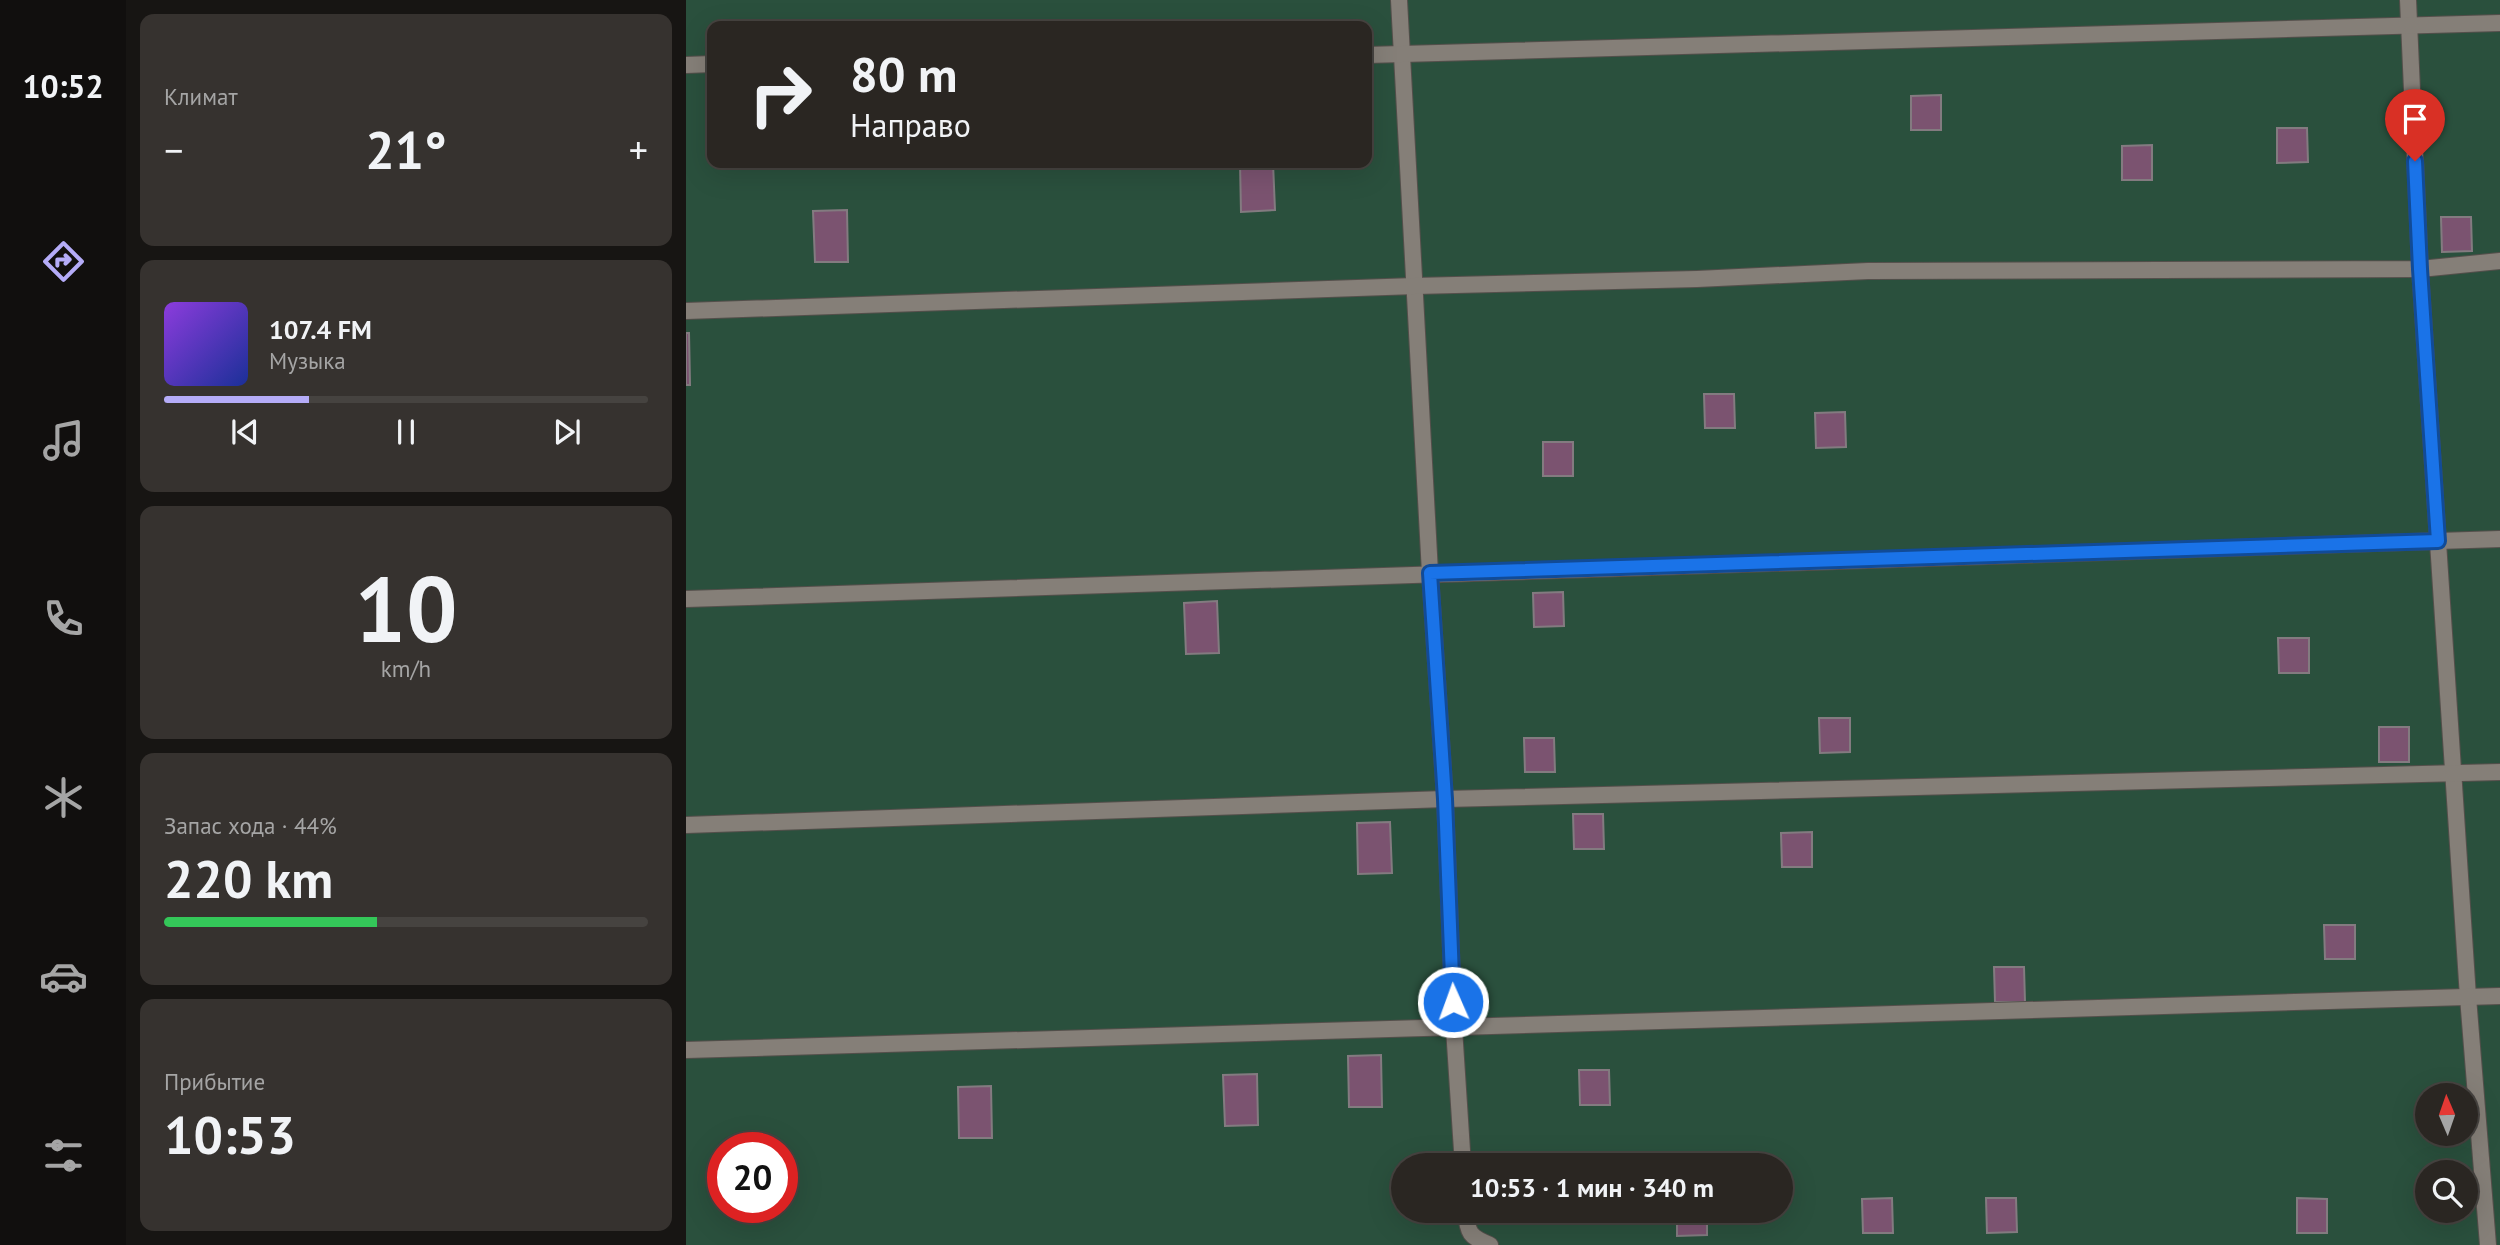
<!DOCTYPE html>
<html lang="ru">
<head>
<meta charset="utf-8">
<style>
	body { margin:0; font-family:"PT Sans",sans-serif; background:#36322f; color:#f1f3f6; height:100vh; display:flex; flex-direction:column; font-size:26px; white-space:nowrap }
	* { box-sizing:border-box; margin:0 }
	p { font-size:23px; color:#a5a5a5 }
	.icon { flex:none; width:38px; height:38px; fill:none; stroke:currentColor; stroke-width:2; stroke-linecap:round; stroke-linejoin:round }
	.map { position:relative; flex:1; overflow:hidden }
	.side { display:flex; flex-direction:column; gap:14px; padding:14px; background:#171513; width:560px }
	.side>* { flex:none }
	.hud { position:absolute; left:21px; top:21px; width:665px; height:147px; border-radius:14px; box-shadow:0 7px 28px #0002,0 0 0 2px #464340; background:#2a2622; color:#f1f3f6; overflow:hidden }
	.needle { width:46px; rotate:358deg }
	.fabs { position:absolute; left:1729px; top:1083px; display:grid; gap:14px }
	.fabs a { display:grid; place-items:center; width:63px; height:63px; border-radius:50%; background:#2a2622; box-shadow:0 7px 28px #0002,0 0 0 2px #464340; font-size:35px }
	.speed { position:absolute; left:21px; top:1132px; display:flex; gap:14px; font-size:35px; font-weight:700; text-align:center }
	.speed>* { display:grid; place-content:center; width:91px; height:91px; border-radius:50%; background:#2a2622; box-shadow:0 7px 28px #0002,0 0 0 2px #464340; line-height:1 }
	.speed .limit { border:10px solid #d22; background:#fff; color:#111 }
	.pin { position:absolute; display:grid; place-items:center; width:60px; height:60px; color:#fff; margin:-72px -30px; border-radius:50% 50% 50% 0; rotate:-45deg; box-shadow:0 0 7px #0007 }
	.pin .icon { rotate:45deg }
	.me { position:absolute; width:77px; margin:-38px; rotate:358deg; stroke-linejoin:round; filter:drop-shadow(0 0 5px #0008) }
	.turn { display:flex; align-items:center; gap:24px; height:147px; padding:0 28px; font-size:32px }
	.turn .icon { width:91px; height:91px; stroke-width:2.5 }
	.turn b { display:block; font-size:49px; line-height:60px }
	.big { font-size:52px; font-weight:700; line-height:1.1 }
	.side .tile { flex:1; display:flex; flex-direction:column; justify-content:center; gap:10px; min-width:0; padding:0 24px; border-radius:14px; background:#36322f }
	.side .dial { align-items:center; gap:0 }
	.dial b { font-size:91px; line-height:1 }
	.song { display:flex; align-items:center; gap:21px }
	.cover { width:84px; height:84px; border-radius:10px; background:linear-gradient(135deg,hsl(270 70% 55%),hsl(230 70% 35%)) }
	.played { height:7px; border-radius:4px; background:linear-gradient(90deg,#b5acf8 30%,#464340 30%) }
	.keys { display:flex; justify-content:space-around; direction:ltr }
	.heat { display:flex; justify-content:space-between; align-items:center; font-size:38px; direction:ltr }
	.charge { height:10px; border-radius:5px; background:linear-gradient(90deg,#34c759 44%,#464340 0) }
	.trip { position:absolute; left:705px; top:1153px; width:402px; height:70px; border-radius:35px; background:#2a2622; box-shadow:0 7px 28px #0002,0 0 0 2px #464340; font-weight:700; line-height:70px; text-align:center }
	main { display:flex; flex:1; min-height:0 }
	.tabs { display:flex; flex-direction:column; width:126px; justify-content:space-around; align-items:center; background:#110f0e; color:#a5a5a5 }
	.tabs .icon { width:49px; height:49px }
	.tabs .selected { color:#b5acf8 }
	.tabs b { font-size:32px; color:#f1f3f6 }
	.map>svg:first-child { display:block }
	.green { fill:#2a503d; fill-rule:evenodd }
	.building { fill:#7b5370; stroke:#837b80; stroke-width:2 }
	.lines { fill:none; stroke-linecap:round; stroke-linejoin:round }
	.service-casing { stroke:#544f4b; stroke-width:18 }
	.service { stroke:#857f78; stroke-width:16 }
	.route-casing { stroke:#114b97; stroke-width:18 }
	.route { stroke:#1a73e8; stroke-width:12 }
</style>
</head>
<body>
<main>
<nav class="tabs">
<b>10:52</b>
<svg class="icon selected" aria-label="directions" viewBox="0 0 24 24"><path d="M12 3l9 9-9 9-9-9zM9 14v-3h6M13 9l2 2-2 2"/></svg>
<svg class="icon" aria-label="music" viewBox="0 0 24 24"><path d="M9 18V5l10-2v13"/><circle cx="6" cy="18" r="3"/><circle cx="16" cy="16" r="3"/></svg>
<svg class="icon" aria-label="phone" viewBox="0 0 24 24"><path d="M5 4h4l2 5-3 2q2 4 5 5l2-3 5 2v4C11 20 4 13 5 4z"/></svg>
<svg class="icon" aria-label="climate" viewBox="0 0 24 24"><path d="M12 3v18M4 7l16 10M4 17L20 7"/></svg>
<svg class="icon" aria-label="car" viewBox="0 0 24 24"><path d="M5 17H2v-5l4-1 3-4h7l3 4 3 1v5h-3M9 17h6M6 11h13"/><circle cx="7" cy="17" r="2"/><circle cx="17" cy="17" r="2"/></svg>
<svg class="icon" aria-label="filters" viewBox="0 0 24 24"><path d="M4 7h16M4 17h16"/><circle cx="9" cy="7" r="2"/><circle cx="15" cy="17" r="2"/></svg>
</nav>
<section class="side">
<div class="tile"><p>Климат</p>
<div class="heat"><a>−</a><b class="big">21°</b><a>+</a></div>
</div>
<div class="tile">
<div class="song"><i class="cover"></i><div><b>107.4 FM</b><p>Музыка</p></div></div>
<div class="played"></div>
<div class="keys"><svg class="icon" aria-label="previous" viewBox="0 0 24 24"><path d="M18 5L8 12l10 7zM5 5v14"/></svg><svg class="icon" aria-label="pause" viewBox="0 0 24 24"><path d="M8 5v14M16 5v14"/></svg><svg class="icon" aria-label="next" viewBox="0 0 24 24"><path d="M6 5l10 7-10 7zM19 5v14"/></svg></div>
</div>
<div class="tile dial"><b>10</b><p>km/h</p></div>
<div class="tile"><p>Запас хода · 44%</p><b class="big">220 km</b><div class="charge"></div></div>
<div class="tile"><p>Прибытие</p><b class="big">10:53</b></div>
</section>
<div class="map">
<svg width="1814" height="1245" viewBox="0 0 1814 1245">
	<rect width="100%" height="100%" fill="#38332e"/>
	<path class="green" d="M0,0H1814V1245H0ZM26,26H681V163H26ZM1741,1096H1780V1134H1741ZM37,1148H96V1208H37ZM718,1166H1096V1211H718ZM1741,1172H1780V1211H1741Z"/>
	<g class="building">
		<polygon points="1255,95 1255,130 1225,130 1225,96"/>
		<polygon points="1591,128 1621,128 1622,162 1591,163"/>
		<polygon points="1466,145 1466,180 1436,180 1436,146"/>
		<polygon points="554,163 587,163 589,210 555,212"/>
		<polygon points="161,210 162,262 129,262 127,211"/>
		<polygon points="1755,217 1785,217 1786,251 1756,252"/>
		<polygon points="0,333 3,333 4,385 0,385"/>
		<polygon points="1018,394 1048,394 1049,428 1019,428"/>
		<polygon points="1159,412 1160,447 1130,448 1129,413"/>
		<rect x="857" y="442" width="30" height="34"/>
		<polygon points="877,592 878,626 848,627 847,593"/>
		<polygon points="531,601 533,653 500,654 498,603"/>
		<polygon points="1592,638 1623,638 1623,673 1593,673"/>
		<polygon points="1133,718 1164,718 1164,752 1134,753"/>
		<rect x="1693" y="727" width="30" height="35"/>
		<polygon points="838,738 868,738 869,772 839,772"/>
		<polygon points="887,814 917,814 918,849 888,849"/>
		<polygon points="704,822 706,873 672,874 671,823"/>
		<polygon points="1126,832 1126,867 1096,867 1095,833"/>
		<polygon points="1638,925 1669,925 1669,959 1639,959"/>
		<polygon points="1308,967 1338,967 1339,1002 1309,1002"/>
		<polygon points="695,1055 696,1107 663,1107 662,1056"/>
		<polygon points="893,1070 923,1070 924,1105 894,1105"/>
		<polygon points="571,1074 572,1125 539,1126 537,1075"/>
		<polygon points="305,1086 306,1138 273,1138 272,1087"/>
		<polygon points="1206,1198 1207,1233 1177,1233 1176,1199"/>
		<polygon points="1300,1198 1330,1198 1331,1232 1301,1233"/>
		<polygon points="1611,1198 1641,1199 1641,1233 1611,1233"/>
		<polygon points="991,1211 1021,1211 1021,1235 991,1236"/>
	</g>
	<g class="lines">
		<defs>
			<g id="service">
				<polyline points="713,0 744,573 759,799 768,1028 777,1166"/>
				<polyline points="1722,0 1734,269 1782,997 1802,1245"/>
				<polyline points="681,55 1814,23"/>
				<polyline points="0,65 26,64"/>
				<polyline points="0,311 729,286 1011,279 1182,271 1734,269 1814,261"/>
				<polyline points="0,599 1814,539"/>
				<polyline points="0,825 759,799 1814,772"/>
				<polyline points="0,1050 1814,996"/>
				<path d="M780,1211C781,1233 784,1237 804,1245"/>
			</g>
		</defs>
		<use href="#service" class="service-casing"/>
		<use href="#service" class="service"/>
	</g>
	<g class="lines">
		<defs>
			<polyline id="route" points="767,1002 759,799 744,573 1752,541 1734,269 1729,161"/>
		</defs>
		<use href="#route" class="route-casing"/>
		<use href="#route" class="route"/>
	</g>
</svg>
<div class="fabs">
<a><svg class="needle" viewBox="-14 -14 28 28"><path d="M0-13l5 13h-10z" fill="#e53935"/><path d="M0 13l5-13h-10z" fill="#a5a5a5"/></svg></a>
<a><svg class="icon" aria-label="search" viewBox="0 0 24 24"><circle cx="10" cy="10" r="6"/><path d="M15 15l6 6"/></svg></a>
</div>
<div class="speed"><div class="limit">20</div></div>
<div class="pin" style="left:1729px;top:161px;background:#d93025"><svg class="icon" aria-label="arrive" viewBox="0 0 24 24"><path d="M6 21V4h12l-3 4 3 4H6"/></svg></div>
<svg class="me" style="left:767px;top:1002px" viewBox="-20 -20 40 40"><circle r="17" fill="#1a73e8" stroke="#fff" stroke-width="3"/><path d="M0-11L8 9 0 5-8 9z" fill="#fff"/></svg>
<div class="trip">10:53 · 1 мин · 340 m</div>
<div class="hud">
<div class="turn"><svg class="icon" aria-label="right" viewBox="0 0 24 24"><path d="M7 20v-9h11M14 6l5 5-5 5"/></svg><div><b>80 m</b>Направо</div></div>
</div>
</div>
</main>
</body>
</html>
